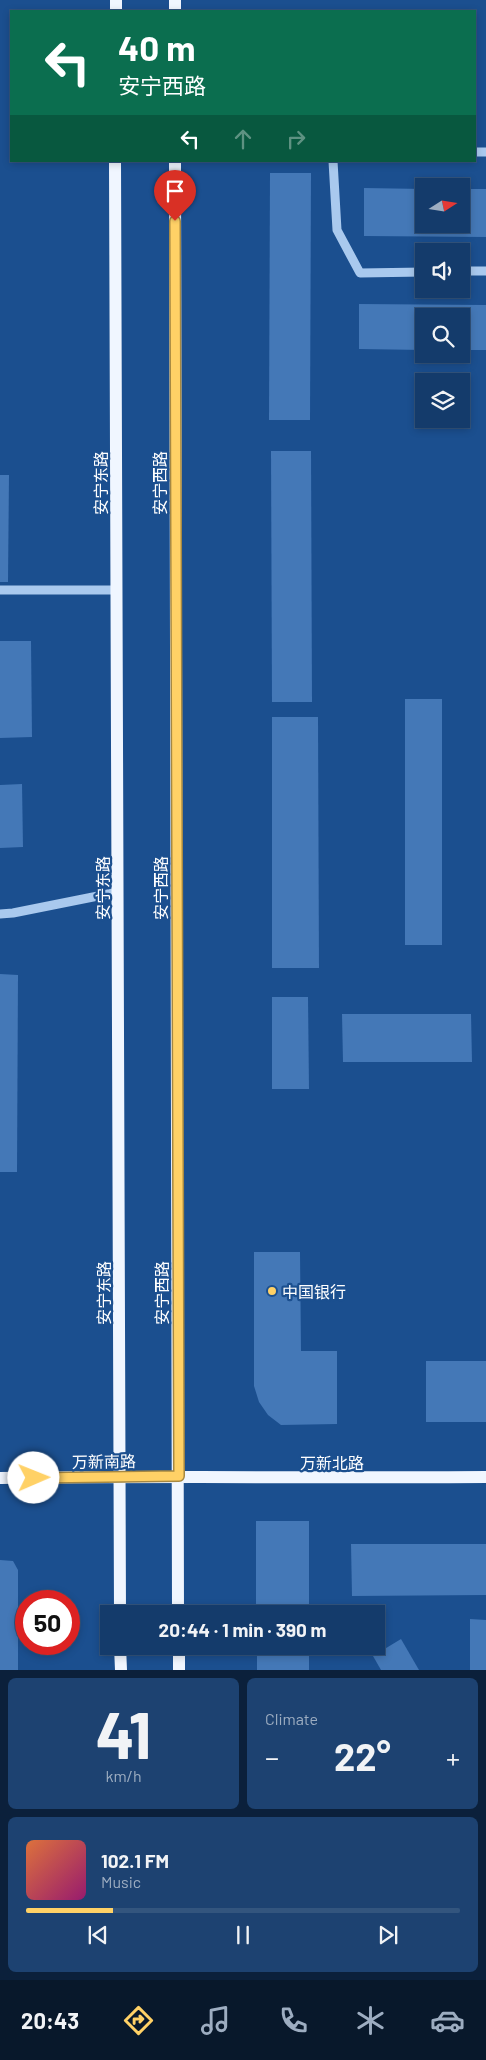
<!DOCTYPE html>
<html lang="en">
<head>
<meta charset="utf-8">
<style>
	body { margin:0; font-family:Barlow,"Noto Sans SC",sans-serif; background:#1d4271; color:#f1f3f6; height:100vh; display:flex; flex-direction:column; font-size:19px; white-space:nowrap }
	* { box-sizing:border-box; margin:0 }
	p { font-size:16px; color:#9dadc1 }
	.icon { flex:none; width:28px; height:28px; fill:none; stroke:currentColor; stroke-width:2; stroke-linecap:round; stroke-linejoin:round }
	.map { position:relative; height:1670px; overflow:hidden }
	.sheet { display:flex; flex-direction:column; gap:8px; padding:8px; background:#0b203b; flex:1 }
	.sheet>* { flex:none }
	.hud { position:absolute; left:10px; top:10px; width:466px; height:152px; border-radius:0px; box-shadow:0 2px 8px #0003,0 0 0 1px #33557e; background:#0b6e4f; color:#fff; overflow:hidden }
	.needle { width:32px; rotate:78deg }
	.buttons { position:absolute; left:415px; top:178px; display:grid; gap:10px }
	.buttons a { display:grid; place-items:center; width:55px; height:55px; border-radius:0px; background:#143b6b; box-shadow:0 2px 8px #0003,0 0 0 1px #33557e; font-size:25px }
	.speed { position:absolute; left:15px; top:1590px; display:flex; gap:10px; font-size:25px; font-weight:700; text-align:center }
	.speed>* { display:grid; place-content:center; width:65px; height:65px; border-radius:50%; background:#143b6b; box-shadow:0 2px 8px #0003,0 0 0 1px #33557e; line-height:1 }
	.speed .limit { border:8px solid #d22; background:#fff; color:#111 }
	.pin { position:absolute; display:grid; place-items:center; width:42px; height:42px; color:#fff; margin:-51px -21px; border-radius:50% 50% 50% 0; rotate:-45deg; box-shadow:0 0 5px #0007 }
	.pin .icon { rotate:45deg }
	.me { position:absolute; width:55px; margin:-28px; rotate:89deg; stroke-linejoin:round; filter:drop-shadow(0 0 4px #0008) }
	.turn { display:flex; align-items:center; gap:18px; height:105px; padding:0 25px; font-size:22px }
	.turn .icon { width:65px; height:65px; stroke-width:2.5 }
	.turn b { display:block; font-size:35px; line-height:42px }
	.lanes { display:flex; align-items:center; height:48px; padding:0 25px; background:#0003; justify-content:center; gap:25px; direction:ltr }
	.lanes .off { opacity:.35 }
	.big { font-size:38px; font-weight:700; line-height:1.1 }
	.sheet .tile { flex:1; display:flex; flex-direction:column; justify-content:center; gap:8px; min-width:0; padding:0 18px; border-radius:8px; background:#1d4271 }
	.sheet .dial { align-items:center; gap:0 }
	.dial b { font-size:65px; line-height:1 }
	.song { display:flex; align-items:center; gap:15px }
	.cover { width:60px; height:60px; border-radius:8px; background:linear-gradient(135deg,hsl(20 70% 55%),hsl(320 70% 35%)) }
	.played { height:5px; border-radius:2px; background:linear-gradient(90deg,#ffd166 20%,#33557e 20%) }
	.keys { display:flex; justify-content:space-around; direction:ltr }
	.heat { display:flex; justify-content:space-between; align-items:center; font-size:28px; direction:ltr }
	.sheet .tiles { flex:1; display:grid; gap:8px; grid-template-columns:1fr 1fr }
	.tile:last-child { grid-column:span 2 }
	.trip { position:absolute; left:100px; top:1605px; width:285px; height:50px; border-radius:0px; background:#143b6b; box-shadow:0 2px 8px #0003,0 0 0 1px #33557e; font-weight:700; line-height:50px; text-align:center }
	.tab-bar { display:flex; height:80px; justify-content:space-around; align-items:center; background:#08182b; color:#9dadc1 }
	.tab-bar .icon { width:35px; height:35px }
	.tab-bar .active { color:#ffd166 }
	.tab-bar b { font-size:22px; color:#f1f3f6 }
	.map>svg:first-child { display:block }
	.building { fill:#4478b7 }
	.lines { fill:none; stroke-linecap:round; stroke-linejoin:round }
	.minor { stroke:#a9c9ee; stroke-width:9 }
	.major { stroke:#f0f6ff; stroke-width:12 }
	.route-casing { stroke:#a68842; stroke-width:12 }
	.route { stroke:#ffd166; stroke-width:9 }
	.poi-dot { fill:#ffd166; stroke:#1b4f8f; stroke-width:2 }
	.labels { text-anchor:middle; dominant-baseline:central; stroke-width:4.5; stroke-linejoin:round; paint-order:stroke }
	.street-label { font-size:16px; fill:#fff; stroke:#1b4f8f }
	.poi-label { font-size:16px; fill:#fff; stroke:#1b4f8f; text-anchor:start }
</style>
</head>
<body>
<div class="map">
<svg width="486" height="1670" viewBox="0 0 486 1670">
	<rect width="100%" height="100%" fill="#1b4f8f"/>
	<g class="building">
		<polygon points="270,173 311,173 310,420 269,420"/>
		<polygon points="364,188 424,189 424,224 461,224 461,189 486,189 486,237 364,236"/>
		<polygon points="359,304 486,305 486,350 461,350 461,316 424,316 424,350 359,349"/>
		<polygon points="271,451 311,451 312,702 272,702"/>
		<polygon points="0,475 9,475 8,582 0,582"/>
		<polygon points="0,641 31,641 32,737 0,738"/>
		<rect x="405" y="699" width="37" height="246"/>
		<polygon points="272,717 318,717 319,968 272,968"/>
		<polygon points="22,784 23,847 0,848 0,785"/>
		<polygon points="0,974 18,975 17,1172 0,1172"/>
		<polygon points="272,997 308,997 309,1089 272,1089"/>
		<polygon points="342,1014 471,1014 472,1062 343,1062"/>
		<polygon points="254,1252 300,1252 301,1351 337,1351 337,1424 281,1425 268,1415 259,1402 254,1386"/>
		<rect x="426" y="1361" width="60" height="61"/>
		<rect x="256" y="1521" width="53" height="93"/>
		<polygon points="351,1544 486,1544 486,1595 352,1596"/>
		<polygon points="0,1560 13,1561 18,1570 18,1670 0,1670"/>
		<polygon points="470,1619 486,1620 486,1670 470,1670"/>
		<polygon points="401,1639 419,1670 381,1670 373,1656"/>
		<rect x="257" y="1646" width="52" height="24"/>
	</g>
	<g class="lines">
		<g class="minor">
			<polyline points="475,152 486,152"/>
			<polyline points="333,161 337,230 360,273 424,272"/>
			<polyline points="461,271 486,271"/>
			<polyline points="0,590 117,590"/>
			<polyline points="0,914 13,913 118,892"/>
		</g>
		<g class="major">
			<polyline points="116,11 116,0"/>
			<polyline points="175,11 175,0"/>
			<polyline points="115,161 120,1614"/>
			<polyline points="175,161 178,1614"/>
			<path d="M0,1478C162,1476 324,1478 486,1477"/>
			<polyline points="120,1646 121,1670"/>
			<polyline points="179,1646 179,1670"/>
		</g>
	</g>
	<g class="lines">
		<defs>
			<polyline id="route" points="34,1478 179,1476 175,221"/>
		</defs>
		<use href="#route" class="route-casing"/>
		<use href="#route" class="route"/>
	</g>
	<circle class="poi-dot" cx="272" cy="1291" r="5"/>
	<g class="labels">
		<g class="street-label">
			<text transform="translate(100 483) rotate(-90)">安宁东路</text>
			<text transform="translate(159 483) rotate(-90)">安宁西路</text>
			<text transform="translate(102 888) rotate(-90)">安宁东路</text>
			<text transform="translate(160 888) rotate(-90)">安宁西路</text>
			<text transform="translate(103 1293) rotate(-90)">安宁东路</text>
			<text transform="translate(161 1293) rotate(-90)">安宁西路</text>
			<text transform="translate(104 1461) rotate(-1)">万新南路</text>
			<text x="332" y="1462">万新北路</text>
		</g>
		<g class="poi-label">
			<text x="282" y="1291">中国银行</text>
		</g>
	</g>
</svg>
<div class="buttons">
<a><svg class="needle" viewBox="-14 -14 28 28"><path d="M0-13l5 13h-10z" fill="#e53935"/><path d="M0 13l5-13h-10z" fill="#9dadc1"/></svg></a>
<a><svg class="icon" aria-label="sound" viewBox="0 0 24 24"><path d="M4 9h4l5-4v14l-5-4H4zM17 9q2 3 0 6"/></svg></a>
<a><svg class="icon" aria-label="search" viewBox="0 0 24 24"><circle cx="10" cy="10" r="6"/><path d="M15 15l6 6"/></svg></a>
<a><svg class="icon" aria-label="layers" viewBox="0 0 24 24"><path d="M12 4l9 5-9 5-9-5zM3 14l9 5 9-5"/></svg></a>
</div>
<div class="speed"><div class="limit">50</div></div>
<div class="pin" style="left:175px;top:221px;background:#d93025"><svg class="icon" aria-label="arrive" viewBox="0 0 24 24"><path d="M6 21V4h12l-3 4 3 4H6"/></svg></div>
<svg class="me" style="left:34px;top:1478px" viewBox="-20 -20 40 40"><circle r="19" fill="#fff"/><path d="M0-13L10 11 0 6-10 11z" fill="#ffd166"/></svg>
<div class="trip">20:44 · 1 min · 390 m</div>
<div class="hud">
<div class="turn"><svg class="icon" aria-label="left" viewBox="0 0 24 24"><path d="M17 20v-9H6M10 6l-5 5 5 5"/></svg><div><b>40 m</b>安宁西路</div></div>
<div class="lanes"><svg class="icon" aria-label="left" viewBox="0 0 24 24"><path d="M17 20v-9H6M10 6l-5 5 5 5"/></svg><svg class="icon off" aria-label="ahead" viewBox="0 0 24 24"><path d="M12 20V5M6 11l6-6 6 6"/></svg><svg class="icon off" aria-label="right" viewBox="0 0 24 24"><path d="M7 20v-9h11M14 6l5 5-5 5"/></svg></div>
</div>
</div>
<section class="sheet">
<div class="tiles">
<div class="tile dial"><b>41</b><p>km/h</p></div>
<div class="tile"><p>Climate</p>
<div class="heat"><a>−</a><b class="big">22°</b><a>+</a></div>
</div>
<div class="tile">
<div class="song"><i class="cover"></i><div><b>102.1 FM</b><p>Music</p></div></div>
<div class="played"></div>
<div class="keys"><svg class="icon" aria-label="previous" viewBox="0 0 24 24"><path d="M18 5L8 12l10 7zM5 5v14"/></svg><svg class="icon" aria-label="pause" viewBox="0 0 24 24"><path d="M8 5v14M16 5v14"/></svg><svg class="icon" aria-label="next" viewBox="0 0 24 24"><path d="M6 5l10 7-10 7zM19 5v14"/></svg></div>
</div>
</div>
</section>
<nav class="tab-bar">
<b>20:43</b>
<svg class="icon active" aria-label="directions" viewBox="0 0 24 24"><path d="M12 3l9 9-9 9-9-9zM9 14v-3h6M13 9l2 2-2 2"/></svg>
<svg class="icon" aria-label="music" viewBox="0 0 24 24"><path d="M9 18V5l10-2v13"/><circle cx="6" cy="18" r="3"/><circle cx="16" cy="16" r="3"/></svg>
<svg class="icon" aria-label="phone" viewBox="0 0 24 24"><path d="M5 4h4l2 5-3 2q2 4 5 5l2-3 5 2v4C11 20 4 13 5 4z"/></svg>
<svg class="icon" aria-label="climate" viewBox="0 0 24 24"><path d="M12 3v18M4 7l16 10M4 17L20 7"/></svg>
<svg class="icon" aria-label="car" viewBox="0 0 24 24"><path d="M5 17H2v-5l4-1 3-4h7l3 4 3 1v5h-3M9 17h6M6 11h13"/><circle cx="7" cy="17" r="2"/><circle cx="17" cy="17" r="2"/></svg>
</nav>
</body>
</html>
